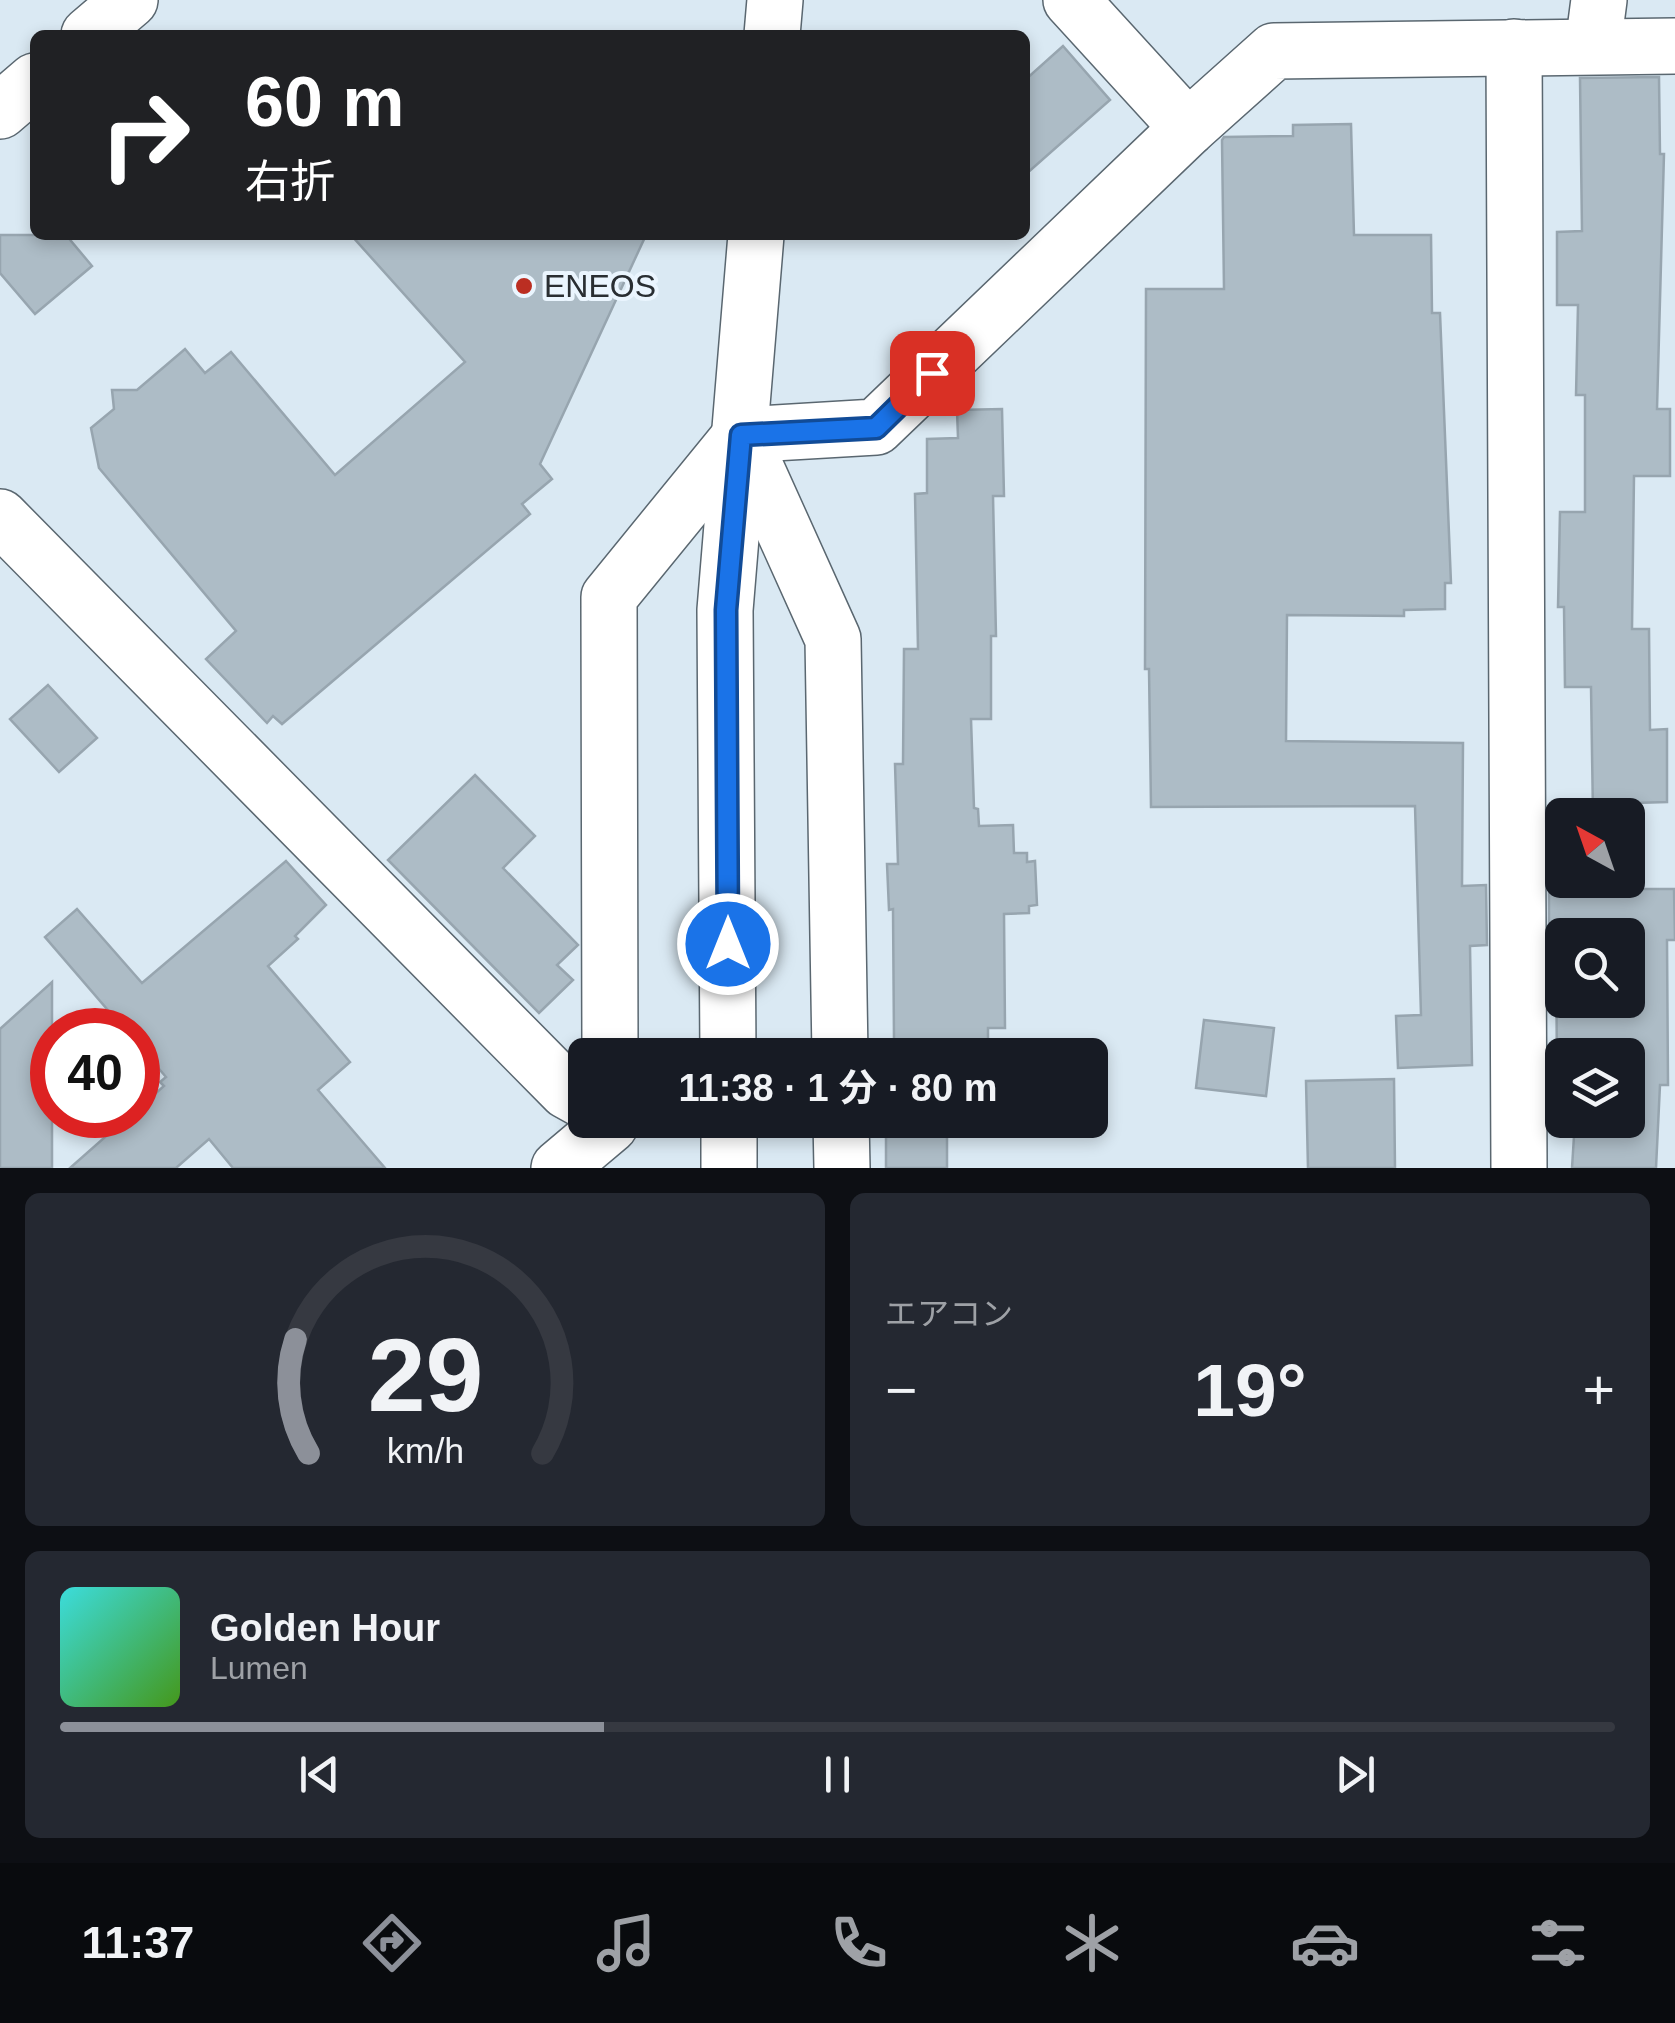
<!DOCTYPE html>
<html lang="ja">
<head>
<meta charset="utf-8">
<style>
	body { margin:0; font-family:Arial,"Noto Sans JP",sans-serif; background:#242831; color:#f1f3f6; height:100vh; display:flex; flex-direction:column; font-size:38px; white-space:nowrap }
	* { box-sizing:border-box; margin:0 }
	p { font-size:32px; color:#9ea1a6 }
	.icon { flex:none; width:55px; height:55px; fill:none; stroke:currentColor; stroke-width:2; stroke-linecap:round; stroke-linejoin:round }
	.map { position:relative; height:1168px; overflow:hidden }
	.panel { display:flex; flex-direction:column; gap:25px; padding:25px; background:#0d0f14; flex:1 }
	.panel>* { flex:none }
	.hud { position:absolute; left:30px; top:30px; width:1000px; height:210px; border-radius:15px; box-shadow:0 5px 15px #0003; background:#202124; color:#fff; overflow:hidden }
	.needle { width:65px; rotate:320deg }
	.controls { position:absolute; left:1545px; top:798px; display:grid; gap:20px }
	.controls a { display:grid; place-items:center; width:100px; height:100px; border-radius:15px; background:#171b24; box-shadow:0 5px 15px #0003; font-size:50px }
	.speed { position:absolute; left:30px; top:1008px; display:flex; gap:20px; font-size:50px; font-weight:700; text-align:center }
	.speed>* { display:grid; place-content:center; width:130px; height:130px; border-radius:50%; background:#171b24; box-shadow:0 5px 15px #0003; line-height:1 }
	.speed .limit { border:15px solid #d22; background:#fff; color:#111 }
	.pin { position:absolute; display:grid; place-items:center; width:85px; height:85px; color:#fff; margin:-42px; border-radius:20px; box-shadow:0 5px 15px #0006 }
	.me { position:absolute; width:110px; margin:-55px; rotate:0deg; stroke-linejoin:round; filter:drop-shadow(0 0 8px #0008) }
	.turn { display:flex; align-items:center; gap:35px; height:210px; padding:0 50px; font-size:45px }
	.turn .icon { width:130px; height:130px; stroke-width:2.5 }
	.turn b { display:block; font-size:70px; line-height:85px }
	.big { font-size:75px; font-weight:700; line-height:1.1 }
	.panel .card { flex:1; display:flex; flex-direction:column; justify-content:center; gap:15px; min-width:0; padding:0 35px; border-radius:15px; background:#242831 }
	.panel .dial { align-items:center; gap:0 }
	.dial svg { height:260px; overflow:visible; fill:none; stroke:#363941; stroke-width:7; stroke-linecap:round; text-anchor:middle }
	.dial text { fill:#f1f3f6; stroke:none }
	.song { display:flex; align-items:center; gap:30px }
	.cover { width:120px; height:120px; border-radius:15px; background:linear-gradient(135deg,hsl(180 70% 55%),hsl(100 70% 35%)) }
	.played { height:10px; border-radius:5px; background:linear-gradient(90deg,#8c9099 35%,#363941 35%) }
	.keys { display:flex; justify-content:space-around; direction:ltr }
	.heat { display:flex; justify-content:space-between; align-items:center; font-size:55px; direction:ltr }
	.panel .tiles { flex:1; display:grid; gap:25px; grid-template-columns:1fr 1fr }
	.card:last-child { grid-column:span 2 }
	.trip { position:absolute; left:568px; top:1038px; width:540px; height:100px; border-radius:15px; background:#171b24; box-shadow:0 5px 15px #0003; font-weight:700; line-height:100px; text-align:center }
	.tabs { display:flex; height:160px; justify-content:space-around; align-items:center; background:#090b0e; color:#9ea1a6 }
	.tabs .icon { width:70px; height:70px }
	.tabs .active { color:#8c9099 }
	.tabs b { font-size:45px; color:#f1f3f6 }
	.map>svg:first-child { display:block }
	.building { fill:#adbcc6; stroke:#97a5af; stroke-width:2.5; fill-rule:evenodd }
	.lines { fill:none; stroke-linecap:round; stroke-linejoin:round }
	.minor-casing { stroke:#5a6770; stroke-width:58 }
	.tertiary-casing { stroke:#5a6770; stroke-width:58 }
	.minor { stroke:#fff; stroke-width:55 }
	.tertiary { stroke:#fff; stroke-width:55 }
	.route-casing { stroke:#114b97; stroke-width:25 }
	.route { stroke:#1a73e8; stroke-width:18 }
	.poi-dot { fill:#bb2e22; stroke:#eaf5fe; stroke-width:4 }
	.labels { text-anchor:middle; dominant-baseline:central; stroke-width:8; stroke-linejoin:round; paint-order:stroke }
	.poi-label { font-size:32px; fill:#292e32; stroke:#eaf5fe; text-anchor:start }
</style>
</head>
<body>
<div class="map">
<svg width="1675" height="1168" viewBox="0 0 1675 1168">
	<rect width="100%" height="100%" fill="#dae9f3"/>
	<g class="building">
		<polygon points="1063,46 1110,100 1025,175 1025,80"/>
		<path d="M1659,77L1660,154H1664L1657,409H1670V476H1634L1632,629H1649L1650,730L1667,729V802L1634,803L1637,889H1674L1675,940H1667L1668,1085H1660L1656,1168H1572L1575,1120H1628V1055H1562V1073H1557L1556,943H1549V883H1552V865L1562,864V880H1628V815H1593L1591,687H1565L1564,607H1558L1560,512H1585V395H1576L1578,305H1557V232L1582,231L1580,78ZM1562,935H1628V1000H1562Z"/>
		<polygon points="1351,124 1354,235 1431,235 1432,313 1440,313 1451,583 1445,583 1445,609 1404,610 1404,616 1287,615 1286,741 1463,743 1462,886 1486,885 1487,945 1470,946 1472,1065 1398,1068 1396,1016 1421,1015 1415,806 1151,807 1149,669 1145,669 1146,289 1224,289 1222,140 1224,137 1293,136 1293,125"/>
		<polygon points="0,235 66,235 92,266 35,314 0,273"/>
		<polygon points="351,235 646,235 540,464 552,479 522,504 530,514 282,724 273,716 267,723 206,659 236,631 99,468 91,428 114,409 112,390 137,390 185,349 205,373 231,352 335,475 465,362"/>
		<polygon points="1002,409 1004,496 993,496 996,636 991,636 991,719 971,719 974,808 978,809 979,826 1013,825 1014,853 1027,853 1027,862 1035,861 1037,905 1029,906 1029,913 1004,914 1005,1028 988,1028 988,1055 886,1055 886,1041 894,1040 893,909 889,910 887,864 898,864 895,764 903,764 904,649 918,649 915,494 927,493 927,439 958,438 957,410"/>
		<polygon points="48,685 97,738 59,772 10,719"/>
		<polygon points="475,775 535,836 503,868 578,945 557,965 573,980 539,1013 388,860"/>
		<polygon points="286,861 326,905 295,936 298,939 268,966 350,1062 318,1090 385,1168 233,1168 209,1139 176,1168 70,1168 130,1115 138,1115 138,1109 164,1086 160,1082 166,1077 138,1044 138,1030 125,1030 45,937 77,909 142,983"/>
		<polygon points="52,982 52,1168 0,1168 0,1029"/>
		<polygon points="1204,1020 1274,1028 1266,1096 1196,1088"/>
		<polygon points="1394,1079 1395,1168 1308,1168 1306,1081"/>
		<polygon points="886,1120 989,1120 989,1124 980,1123 980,1131 947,1131 947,1168 886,1168"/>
	</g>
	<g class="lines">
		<defs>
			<g id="minor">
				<polyline points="1071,0 1188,128"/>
				<polyline points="89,35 130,0"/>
				<polyline points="1593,46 1599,0"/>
				<polyline points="1514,47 1519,1168"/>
				<polyline points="0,111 35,81"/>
				<polyline points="741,435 833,639 840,1055"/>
				<polyline points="0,517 567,1091 585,1101"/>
				<polyline points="610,1055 609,597 741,435 876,427 1188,128 1274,51 1675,46"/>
				<polyline points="841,1120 842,1168"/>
				<polyline points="559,1168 610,1125"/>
			</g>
			<g id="tertiary">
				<polyline points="772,35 775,0"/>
				<polyline points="728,1055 725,610 756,235"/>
				<polyline points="729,1120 729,1168"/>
			</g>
		</defs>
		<use href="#minor" class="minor-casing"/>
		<use href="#tertiary" class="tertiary-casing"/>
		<use href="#minor" class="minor"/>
		<use href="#tertiary" class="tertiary"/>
	</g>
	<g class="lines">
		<defs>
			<polyline id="route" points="728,944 726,610 741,435 876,428 932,373"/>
		</defs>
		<use href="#route" class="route-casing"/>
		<use href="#route" class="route"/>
	</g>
	<circle class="poi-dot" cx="524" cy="286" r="10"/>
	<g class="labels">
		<g class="poi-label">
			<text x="544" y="286">ENEOS</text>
		</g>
	</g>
</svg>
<div class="controls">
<a><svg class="needle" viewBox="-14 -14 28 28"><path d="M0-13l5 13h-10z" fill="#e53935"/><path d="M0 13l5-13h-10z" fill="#9ea1a6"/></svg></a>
<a><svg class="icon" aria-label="search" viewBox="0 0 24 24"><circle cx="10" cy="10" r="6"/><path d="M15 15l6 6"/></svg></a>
<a><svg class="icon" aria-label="layers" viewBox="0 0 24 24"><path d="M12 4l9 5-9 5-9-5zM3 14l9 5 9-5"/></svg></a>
</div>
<div class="speed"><div class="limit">40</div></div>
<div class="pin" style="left:932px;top:373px;background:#d93025"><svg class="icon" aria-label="arrive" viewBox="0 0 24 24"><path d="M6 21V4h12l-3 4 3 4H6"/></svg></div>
<svg class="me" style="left:728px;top:944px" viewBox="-20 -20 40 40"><circle r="17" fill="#1a73e8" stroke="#fff" stroke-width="3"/><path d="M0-11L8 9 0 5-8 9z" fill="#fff"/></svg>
<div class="trip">11:38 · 1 分 · 80 m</div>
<div class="hud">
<div class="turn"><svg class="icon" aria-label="right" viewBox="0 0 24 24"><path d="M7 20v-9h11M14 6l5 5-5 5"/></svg><div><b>60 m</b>右折</div></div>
</div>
</div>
<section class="panel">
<div class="tiles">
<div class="card dial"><svg viewBox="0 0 100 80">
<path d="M14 69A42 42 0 1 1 86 69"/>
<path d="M14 69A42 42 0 0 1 10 34" stroke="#8c9099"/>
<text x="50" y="56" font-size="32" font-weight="700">29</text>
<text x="50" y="72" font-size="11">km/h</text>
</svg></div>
<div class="card"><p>エアコン</p>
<div class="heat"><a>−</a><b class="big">19°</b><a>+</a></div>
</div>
<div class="card">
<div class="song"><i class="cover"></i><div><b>Golden Hour</b><p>Lumen</p></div></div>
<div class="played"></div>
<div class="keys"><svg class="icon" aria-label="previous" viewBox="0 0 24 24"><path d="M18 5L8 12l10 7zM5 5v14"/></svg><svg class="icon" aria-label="pause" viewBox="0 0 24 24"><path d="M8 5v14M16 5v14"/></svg><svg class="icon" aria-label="next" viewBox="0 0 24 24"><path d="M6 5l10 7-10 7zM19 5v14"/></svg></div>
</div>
</div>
</section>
<nav class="tabs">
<b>11:37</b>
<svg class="icon active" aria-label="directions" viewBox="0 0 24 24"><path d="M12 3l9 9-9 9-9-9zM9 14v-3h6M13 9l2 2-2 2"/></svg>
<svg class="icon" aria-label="music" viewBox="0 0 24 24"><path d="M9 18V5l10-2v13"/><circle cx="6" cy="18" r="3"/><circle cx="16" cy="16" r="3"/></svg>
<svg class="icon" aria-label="phone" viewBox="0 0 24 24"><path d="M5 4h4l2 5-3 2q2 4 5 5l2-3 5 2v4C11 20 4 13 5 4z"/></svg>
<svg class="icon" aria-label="climate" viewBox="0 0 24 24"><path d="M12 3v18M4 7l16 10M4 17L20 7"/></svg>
<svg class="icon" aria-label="car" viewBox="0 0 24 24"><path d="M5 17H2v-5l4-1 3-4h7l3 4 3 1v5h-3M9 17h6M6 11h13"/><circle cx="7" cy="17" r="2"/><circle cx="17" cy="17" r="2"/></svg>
<svg class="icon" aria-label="filters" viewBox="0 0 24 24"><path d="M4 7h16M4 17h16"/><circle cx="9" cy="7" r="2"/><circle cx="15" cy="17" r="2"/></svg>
</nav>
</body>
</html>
